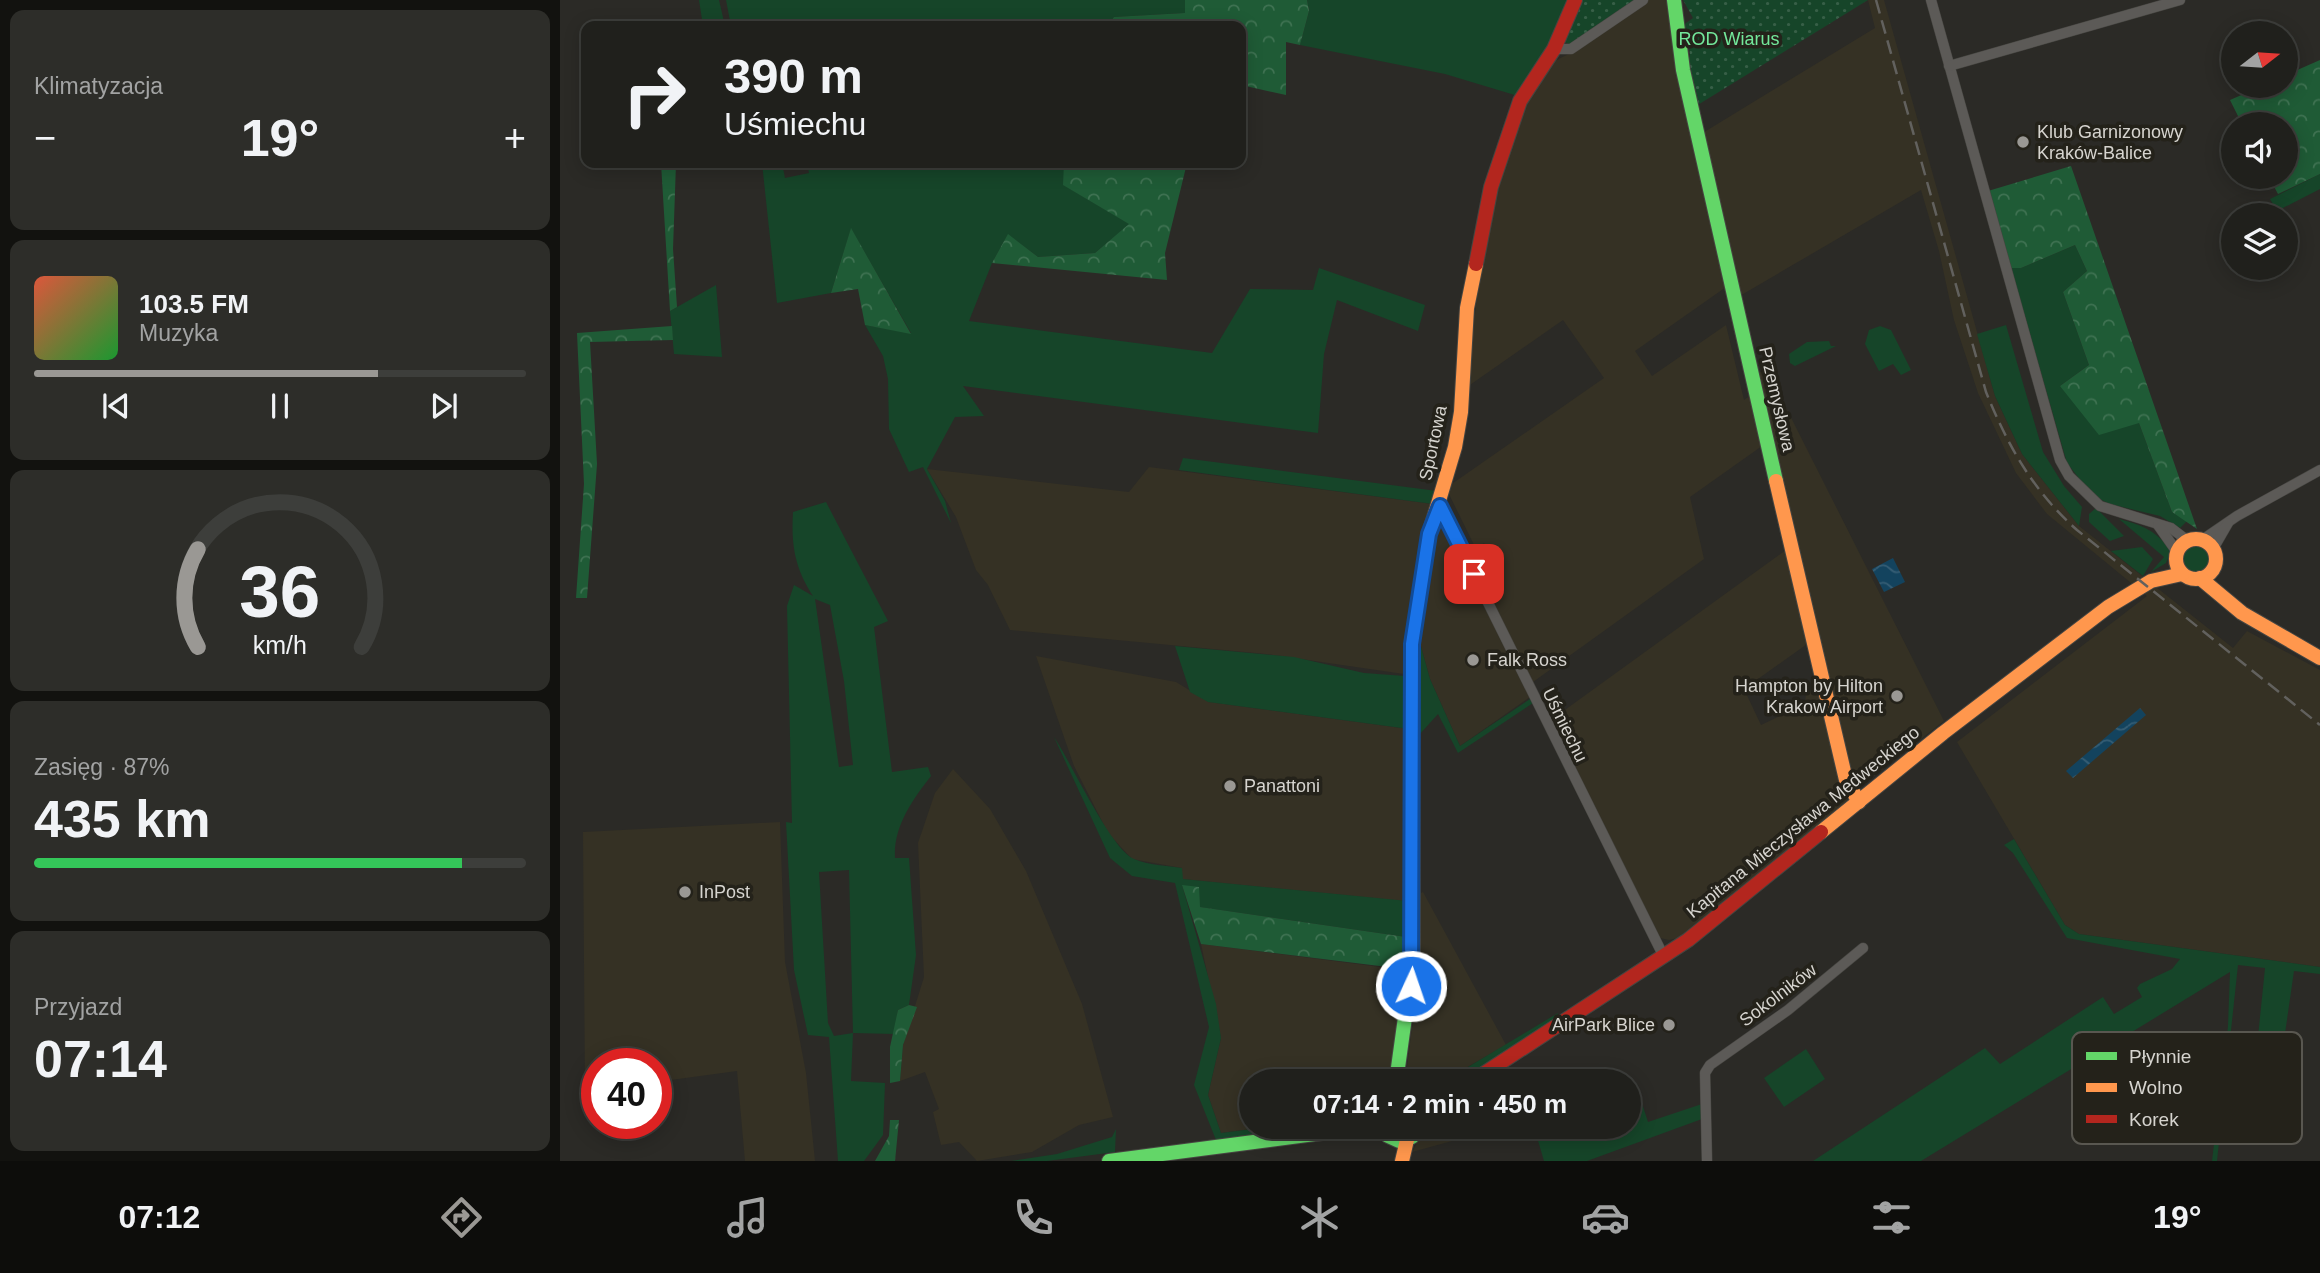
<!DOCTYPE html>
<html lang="pl">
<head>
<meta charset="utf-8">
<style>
	body { margin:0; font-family:Arial,sans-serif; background:#2d2d29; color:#f1f3f6; height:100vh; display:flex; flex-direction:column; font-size:26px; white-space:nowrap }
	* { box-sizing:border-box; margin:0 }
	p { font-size:23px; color:#a2a3a3 }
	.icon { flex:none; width:38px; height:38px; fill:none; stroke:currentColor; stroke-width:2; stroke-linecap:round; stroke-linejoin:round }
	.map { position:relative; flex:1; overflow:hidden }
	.details { display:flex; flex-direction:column; gap:10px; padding:10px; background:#12120f; width:560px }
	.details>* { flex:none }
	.hud { position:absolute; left:21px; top:21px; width:665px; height:147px; border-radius:14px; box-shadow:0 4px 18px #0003,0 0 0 2px #3d3e3b; background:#20201c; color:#f1f3f6; overflow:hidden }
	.needle { width:46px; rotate:73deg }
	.buttons { position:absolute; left:1661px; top:21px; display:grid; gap:14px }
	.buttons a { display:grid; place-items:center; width:77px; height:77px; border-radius:50%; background:#20201c; box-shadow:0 4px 18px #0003,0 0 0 2px #3d3e3b; font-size:35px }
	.speed { position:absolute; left:21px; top:1048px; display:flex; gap:14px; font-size:35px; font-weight:700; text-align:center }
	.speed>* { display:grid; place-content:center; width:91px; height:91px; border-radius:50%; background:#20201c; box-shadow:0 4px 18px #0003,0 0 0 2px #3d3e3b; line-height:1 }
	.speed .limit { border:10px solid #d22; background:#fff; color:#111 }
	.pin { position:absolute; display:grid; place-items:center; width:60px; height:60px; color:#fff; margin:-30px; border-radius:14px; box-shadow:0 4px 10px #0006 }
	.me { position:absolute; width:77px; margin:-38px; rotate:3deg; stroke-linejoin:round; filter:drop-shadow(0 0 5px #0008) }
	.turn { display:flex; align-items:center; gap:24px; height:147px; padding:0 28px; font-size:32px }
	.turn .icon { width:91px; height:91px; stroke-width:2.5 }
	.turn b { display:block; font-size:49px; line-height:60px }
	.big { font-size:52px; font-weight:700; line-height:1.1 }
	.details .widget { flex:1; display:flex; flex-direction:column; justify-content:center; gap:10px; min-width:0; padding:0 24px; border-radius:14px; background:#2d2d29 }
	.details .dial { align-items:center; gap:0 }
	.dial svg { height:182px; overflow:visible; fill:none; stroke:#3d3e3b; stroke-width:7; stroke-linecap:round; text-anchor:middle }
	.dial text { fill:#f1f3f6; stroke:none }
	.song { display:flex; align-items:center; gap:21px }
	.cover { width:84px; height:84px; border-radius:10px; background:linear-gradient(135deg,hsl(10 70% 55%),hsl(130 70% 35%)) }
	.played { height:7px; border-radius:4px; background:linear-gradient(90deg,#9a9894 70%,#3d3e3b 70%) }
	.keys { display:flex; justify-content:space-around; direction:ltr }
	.heat { display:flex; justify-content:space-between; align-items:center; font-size:38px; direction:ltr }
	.charge { height:10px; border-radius:5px; background:linear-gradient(90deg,#34c759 87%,#3d3e3b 0) }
	.trip { position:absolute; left:679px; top:1069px; width:402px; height:70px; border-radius:35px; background:#20201c; box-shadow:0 4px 18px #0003,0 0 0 2px #3d3e3b; font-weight:700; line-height:70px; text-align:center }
	.tab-bar { display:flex; height:112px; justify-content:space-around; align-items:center; background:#0d0d0b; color:#a2a3a3 }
	.tab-bar .icon { width:49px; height:49px }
	.tab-bar .active { color:#9a9894 }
	.tab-bar b { font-size:32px; color:#f1f3f6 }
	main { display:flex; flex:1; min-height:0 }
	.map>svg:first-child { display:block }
	.built { fill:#353124 }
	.grass { fill:#164529; fill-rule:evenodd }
	.forest { fill:url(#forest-crowns) }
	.garden { fill:url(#garden-dots) }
	.water { fill:url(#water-waves) }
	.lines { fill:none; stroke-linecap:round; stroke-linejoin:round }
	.street-casing { stroke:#464541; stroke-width:11 }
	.fast-casing { stroke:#464541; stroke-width:16 }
	.slow-casing { stroke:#464541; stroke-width:16 }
	.jam-casing { stroke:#464541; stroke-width:16 }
	.street { stroke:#5c5a57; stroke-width:10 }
	.fast { stroke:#63d668; stroke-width:14 }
	.slow { stroke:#ff974d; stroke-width:14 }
	.jam { stroke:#b3261e; stroke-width:14 }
	.rail { stroke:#62615e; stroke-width:2.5; stroke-dasharray:14 7; stroke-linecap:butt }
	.route-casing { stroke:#114b97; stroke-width:18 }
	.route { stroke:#1a73e8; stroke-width:12 }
	.poi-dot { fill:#9a9894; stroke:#24221a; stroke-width:2.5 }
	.labels { text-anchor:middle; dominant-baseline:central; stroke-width:7; stroke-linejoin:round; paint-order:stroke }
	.park-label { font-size:18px; fill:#73e89b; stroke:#24221a }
	.poi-label { font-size:18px; fill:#d6d4cf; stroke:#24221a; text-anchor:start }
	.street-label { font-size:18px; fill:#d6d4cf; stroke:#24221a }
	.key { fill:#24221a; stroke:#595750; stroke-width:2 }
	.key-label { font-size:19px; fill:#d6d4cf }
</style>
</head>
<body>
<main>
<section class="details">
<div class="widget"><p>Klimatyzacja</p>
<div class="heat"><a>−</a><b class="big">19°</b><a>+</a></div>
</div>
<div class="widget">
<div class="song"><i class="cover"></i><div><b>103.5 FM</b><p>Muzyka</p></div></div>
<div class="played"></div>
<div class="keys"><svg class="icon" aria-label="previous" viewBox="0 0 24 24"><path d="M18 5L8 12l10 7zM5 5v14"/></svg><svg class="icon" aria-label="pause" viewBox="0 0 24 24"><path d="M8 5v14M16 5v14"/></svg><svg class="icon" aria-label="next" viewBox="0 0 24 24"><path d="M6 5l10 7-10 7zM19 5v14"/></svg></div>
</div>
<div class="widget dial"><svg viewBox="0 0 100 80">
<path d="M14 69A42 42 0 1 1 86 69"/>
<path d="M14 69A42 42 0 0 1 14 26" stroke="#9a9894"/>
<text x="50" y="56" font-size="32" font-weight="700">36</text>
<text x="50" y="72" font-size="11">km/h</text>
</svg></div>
<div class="widget"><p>Zasięg · 87%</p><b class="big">435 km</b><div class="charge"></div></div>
<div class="widget"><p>Przyjazd</p><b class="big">07:14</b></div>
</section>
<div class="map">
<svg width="1760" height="1161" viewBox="0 0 1760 1161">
	<defs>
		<pattern id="forest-crowns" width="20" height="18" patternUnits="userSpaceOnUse" patternTransform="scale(1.75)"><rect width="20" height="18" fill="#1f5b36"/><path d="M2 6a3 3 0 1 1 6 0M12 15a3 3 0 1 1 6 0" fill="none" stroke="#3f7252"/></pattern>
		<pattern id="garden-dots" width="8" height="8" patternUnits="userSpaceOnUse" patternTransform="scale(1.75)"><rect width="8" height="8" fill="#164529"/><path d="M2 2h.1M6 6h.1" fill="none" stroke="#375f47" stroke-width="1.8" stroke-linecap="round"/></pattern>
		<pattern id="water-waves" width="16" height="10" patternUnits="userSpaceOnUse" patternTransform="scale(1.75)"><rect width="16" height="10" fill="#13435e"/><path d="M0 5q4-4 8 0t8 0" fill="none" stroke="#355d74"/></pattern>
	</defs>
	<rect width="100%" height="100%" fill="#2b2a26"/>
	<g class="built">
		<polygon points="1088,0 1109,0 1166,287 1075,351 1092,376 1166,325 1184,400 1191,395 1202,446 1130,497 1144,559 973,682 919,578 937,563 924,543 916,549 886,488 1044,378 1003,320 907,387 925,223 962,102 988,64 1013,52"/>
		<polygon points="1308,0 1324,0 1435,396 1462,454 1519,526 1673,648 1687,631 1760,670 1760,967 1519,934 1505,925 1397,742 1587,596 1487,514 1456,473 1418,393 1394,320 1379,251 1361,190 1178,297 1141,134 1315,28"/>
		<polygon points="1206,368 1384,721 1296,790 1197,375"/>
		<polygon points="589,467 873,504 851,593 844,674 706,654 450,630 428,585 416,570 396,517 367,469 569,492"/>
		<polygon points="886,523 970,697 900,746 870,679 857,632 870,574 876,529"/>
		<polygon points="1226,550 1250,642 1184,689 1201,725 1245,704 1246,691 1261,688 1288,801 1118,938 1109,940 1096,937 991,720"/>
		<polygon points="476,656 616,682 649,702 849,729 844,901 622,879 622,868 572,859 548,833 514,766"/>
		<polygon points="393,769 430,809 466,871 522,1004 553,1117 519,1125 472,1152 417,1161 399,1142 381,1145 373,1112 379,1109 365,1072 340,1081 343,1045 364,977 358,843 375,793"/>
		<polygon points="220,822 225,962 246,1073 255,1161 185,1161 177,1071 96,1082 96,1064 37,1064 37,1090 25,1091 23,832"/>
		<polygon points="863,892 946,1045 883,1081 845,1082 856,997 857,895"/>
		<polygon points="641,944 836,969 835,978 841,979 840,984 844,985 832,1072 821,1071 819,1081 691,1082 691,1127 708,1127 661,1133 648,1095 661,1038"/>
		<polygon points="866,1127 943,1127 852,1152"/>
	</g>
	<g class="grass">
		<polygon points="139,0 159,0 165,26 143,26"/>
		<polygon points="166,0 625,0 625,13 554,17 547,26 171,26"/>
		<polygon points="747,0 1011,0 992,42 958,96 885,74 740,45 749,11"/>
		<polygon points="202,163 222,163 225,178 249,173 247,163 510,163 504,164 504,185 570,224 535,253 478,257 448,235 432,263 409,321 652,353 690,289 753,290 759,268 865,305 858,331 777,300 764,354 758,433 403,386 424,416 395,417 367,469 385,501 391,523 363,467 349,472 329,429 328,379 323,356 305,325 351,333 291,229 271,293 217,303"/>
		<polygon points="1760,174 1760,189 1717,211 1710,199"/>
		<polygon points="1515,245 1527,271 1503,292 1529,365 1500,386 1579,423 1612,512 1627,521 1620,528 1600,516 1550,504 1533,496 1507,463 1451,268 1461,268"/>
		<polygon points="156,285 162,357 114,354 110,311"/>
		<polygon points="1446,325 1483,452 1504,486 1522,507 1519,526 1462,454 1435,396 1417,334"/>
		<polygon points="1320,326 1331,330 1351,370 1341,375 1333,364 1319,371 1305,344 1309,330"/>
		<polygon points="1269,341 1271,346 1276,346 1235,366 1230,363 1229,354 1247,342"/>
		<polygon points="623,458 877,491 873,504 619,470"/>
		<path d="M266,502L328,621L314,627L332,772L368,767L371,776C353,799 333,827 335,858H349L356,955L349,1005L338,1010L335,1034L293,1033L291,1081L325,1083L323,1135L304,1161H278L269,1037L248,1035L234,970L226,822L232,823L227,606L234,585L253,596C235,568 231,546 233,512ZM255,599L270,605L284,681L293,765L279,767ZM289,870L293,1033L274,1036L268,1023L259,872Z"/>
		<polygon points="1536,508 1564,536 1550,541 1529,522 1529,514"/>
		<path d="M1559,519C1582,525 1597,531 1611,551L1606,563L1591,572L1604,557Z"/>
		<circle cx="1636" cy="559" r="13"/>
		<polygon points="1582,547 1593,559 1583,576 1551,551"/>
		<polygon points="857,632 870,679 900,746 970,699 973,703 898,753 878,714 859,735"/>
		<polygon points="615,646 734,657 804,673 845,676 849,729 648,702 630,692"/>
		<path d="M494,737C511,762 551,850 574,859C588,865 608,866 622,868L623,879L848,901L846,937L639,907L622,885L656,1004L661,1038L648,1095L661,1133L700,1128V1133L656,1140L634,1085L649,1027L615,883L572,876L550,858Z"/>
		<polygon points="1454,839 1505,925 1519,934 1760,967 1760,974 1734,971 1716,1096 1692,1096 1705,968 1678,965 1657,1161 1652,1161 1668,1026 1670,972 1361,1161 1253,1161 1425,1048 1440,1064 1543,997 1554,1014 1582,997 1577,988 1580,984 1612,969 1620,959 1507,938 1453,853 1444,845"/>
		<polygon points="998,1013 995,1021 897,1081 883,1082"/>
		<polygon points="1246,1049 1265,1079 1224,1107 1204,1078"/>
		<polygon points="1077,1088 1088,1122 1142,1104 1142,1119 1027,1161 984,1161 974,1127 1069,1127 1069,1090"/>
		<polygon points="556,1129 555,1152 487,1161 451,1161 497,1154 552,1137"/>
	</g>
	<g class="forest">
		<polygon points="625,0 747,0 749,11 740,45 726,42 726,95 681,85 681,26 547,26 554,17 625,13"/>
		<polygon points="1760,60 1760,174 1718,194 1709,177 1726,177 1726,124 1682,124 1670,100 1702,86 1726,86 1726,75"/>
		<polygon points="101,163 116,163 113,249 117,307 110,311"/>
		<polygon points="627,163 605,253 607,280 432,263 448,234 478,257 535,253 569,224 503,185 504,164"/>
		<polygon points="1511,166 1637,529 1612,512 1579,423 1539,435 1500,386 1529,365 1503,292 1527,271 1515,245 1461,268 1451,268 1428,191"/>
		<polygon points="291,228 351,334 305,325 298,289 271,293"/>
		<polygon points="112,326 113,340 30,342 37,464 27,598 16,598 24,484 17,333"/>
		<polygon points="622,885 639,887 640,907 846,937 844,969 641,944"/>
		<polygon points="349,1005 357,1007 343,1045 340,1081 330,1083 330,1047 338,1010"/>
		<polygon points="330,1120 339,1120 335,1161 315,1161 329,1136"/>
	</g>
	<g class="garden">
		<polygon points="1019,0 1076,0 1010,45 1005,42"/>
		<polygon points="1123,0 1308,0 1136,106 1126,58 1130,57 1129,42 1124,41 1122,26 1133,18"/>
	</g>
	<g class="water">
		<polygon points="1333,558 1345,582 1324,592 1312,569"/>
		<polygon points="1580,708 1586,715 1513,778 1506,771"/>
	</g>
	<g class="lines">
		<defs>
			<g id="street">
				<polyline points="1371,0 1500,460 1509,476 1540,506 1611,528 1628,541"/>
				<polyline points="994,49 1011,49 1083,0"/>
				<polyline points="1389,66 1620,0"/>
				<polyline points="880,506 1104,957"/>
				<polyline points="1598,525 1617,552"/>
				<polyline points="1642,540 1677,516 1760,470"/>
				<polyline points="1653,549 1668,523"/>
				<polyline points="1147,1161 1145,1073 1150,1065 1228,1010 1303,948"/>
			</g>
			<g id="fast">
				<polyline points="1114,0 1123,70 1216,481"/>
				<polyline points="836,1082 853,960 852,644 856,616"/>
				<polyline points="823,1127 828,1136 839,1141 852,1137 857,1127"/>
				<polyline points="549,1161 785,1130 825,1133"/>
			</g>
			<g id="slow">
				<polyline points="1216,481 1286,780 1299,802"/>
				<circle cx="1636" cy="559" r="20"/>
				<polyline points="1640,578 1682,613 1760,658"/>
				<polyline points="856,616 869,534 895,447 901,412 907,308 916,264"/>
				<polyline points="1261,832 1383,733 1548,607 1591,581 1622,574"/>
				<polyline points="842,1161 847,1140"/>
			</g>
			<g id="jam">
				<polyline points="916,264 931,187 960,101 994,49 1015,0"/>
				<polyline points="911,1082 1128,940 1261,832"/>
			</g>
		</defs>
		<use href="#street" class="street-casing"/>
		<use href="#fast" class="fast-casing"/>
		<use href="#slow" class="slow-casing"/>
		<use href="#jam" class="jam-casing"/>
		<use href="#street" class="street"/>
		<use href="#fast" class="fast"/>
		<use href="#slow" class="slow"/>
		<use href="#jam" class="jam"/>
		<path class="rail" d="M1316,0L1426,392C1448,446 1473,491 1517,530L1760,725"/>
	</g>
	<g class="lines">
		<defs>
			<polyline id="route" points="851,986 852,644 869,534 880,506 914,574"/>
		</defs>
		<use href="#route" class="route-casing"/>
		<use href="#route" class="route"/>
	</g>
	<g class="poi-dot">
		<circle cx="1463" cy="142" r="7"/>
		<circle cx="913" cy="660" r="7"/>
		<circle cx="1337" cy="696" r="7"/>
		<circle cx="670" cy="786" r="7"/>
		<circle cx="125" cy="892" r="7"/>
		<circle cx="1109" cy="1025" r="7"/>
	</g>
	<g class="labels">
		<g class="park-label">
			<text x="1169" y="39">ROD Wiarus</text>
		</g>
		<g class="poi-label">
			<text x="1477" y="132">Klub Garnizonowy<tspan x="1477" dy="21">Kraków-Balice</tspan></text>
			<text x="927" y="660">Falk Ross</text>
			<text x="1323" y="686" text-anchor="end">Hampton by Hilton<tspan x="1323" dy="21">Krakow Airport</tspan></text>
			<text x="684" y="786">Panattoni</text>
			<text x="139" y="892">InPost</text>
			<text x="1095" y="1025" text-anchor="end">AirPark Blice</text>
		</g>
		<g class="street-label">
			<text transform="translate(1217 399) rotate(77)">Przemysłowa</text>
			<text transform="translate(873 443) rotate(-78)">Sportowa</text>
			<text transform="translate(1005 725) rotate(64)">Uśmiechu</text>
			<text transform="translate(1243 822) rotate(-39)">Kapitana Mieczysława Medweckiego</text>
			<text transform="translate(1218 995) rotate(-37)">Sokolników</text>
		</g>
	</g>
	<rect x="1512" y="1032" width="230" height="112" rx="10" class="key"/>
	<rect x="1526" y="1052" width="31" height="8" fill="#63d668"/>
	<rect x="1526" y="1083" width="31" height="9" fill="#ff974d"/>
	<rect x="1526" y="1115" width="31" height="8" fill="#b3261e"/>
	<g class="key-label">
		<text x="1569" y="1063">Płynnie</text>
		<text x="1569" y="1094">Wolno</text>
		<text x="1569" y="1126">Korek</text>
	</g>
</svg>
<div class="buttons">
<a><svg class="needle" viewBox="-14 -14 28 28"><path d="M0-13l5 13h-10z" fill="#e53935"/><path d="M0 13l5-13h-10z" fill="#a2a3a3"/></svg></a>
<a><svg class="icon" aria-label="sound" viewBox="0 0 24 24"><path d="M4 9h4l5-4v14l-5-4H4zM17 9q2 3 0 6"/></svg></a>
<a><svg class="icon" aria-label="layers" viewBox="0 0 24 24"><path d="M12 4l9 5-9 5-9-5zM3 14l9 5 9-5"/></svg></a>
</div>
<div class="speed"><div class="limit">40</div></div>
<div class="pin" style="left:914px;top:574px;background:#d93025"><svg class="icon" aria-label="arrive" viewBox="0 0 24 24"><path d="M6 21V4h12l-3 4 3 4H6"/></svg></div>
<svg class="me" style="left:851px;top:986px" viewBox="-20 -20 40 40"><circle r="17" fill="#1a73e8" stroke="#fff" stroke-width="3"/><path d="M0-11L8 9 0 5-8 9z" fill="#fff"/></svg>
<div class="trip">07:14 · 2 min · 450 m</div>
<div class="hud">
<div class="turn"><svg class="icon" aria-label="right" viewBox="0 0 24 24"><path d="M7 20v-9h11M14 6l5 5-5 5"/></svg><div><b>390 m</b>Uśmiechu</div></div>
</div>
</div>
</main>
<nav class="tab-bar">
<b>07:12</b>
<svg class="icon active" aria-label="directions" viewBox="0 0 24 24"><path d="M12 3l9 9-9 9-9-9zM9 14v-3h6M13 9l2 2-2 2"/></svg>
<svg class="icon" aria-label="music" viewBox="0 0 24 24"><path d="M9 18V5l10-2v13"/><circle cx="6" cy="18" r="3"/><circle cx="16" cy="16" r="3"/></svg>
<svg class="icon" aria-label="phone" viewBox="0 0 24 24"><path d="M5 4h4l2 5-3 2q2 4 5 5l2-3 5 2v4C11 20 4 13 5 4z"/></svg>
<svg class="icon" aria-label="climate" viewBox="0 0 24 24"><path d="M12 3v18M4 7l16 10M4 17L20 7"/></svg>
<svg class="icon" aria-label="car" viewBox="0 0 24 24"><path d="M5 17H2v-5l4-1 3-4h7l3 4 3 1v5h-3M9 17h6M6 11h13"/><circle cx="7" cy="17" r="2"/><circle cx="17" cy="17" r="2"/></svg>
<svg class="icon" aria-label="filters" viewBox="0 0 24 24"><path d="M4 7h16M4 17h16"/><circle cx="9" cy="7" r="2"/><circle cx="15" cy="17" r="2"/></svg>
<b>19°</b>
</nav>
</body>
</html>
